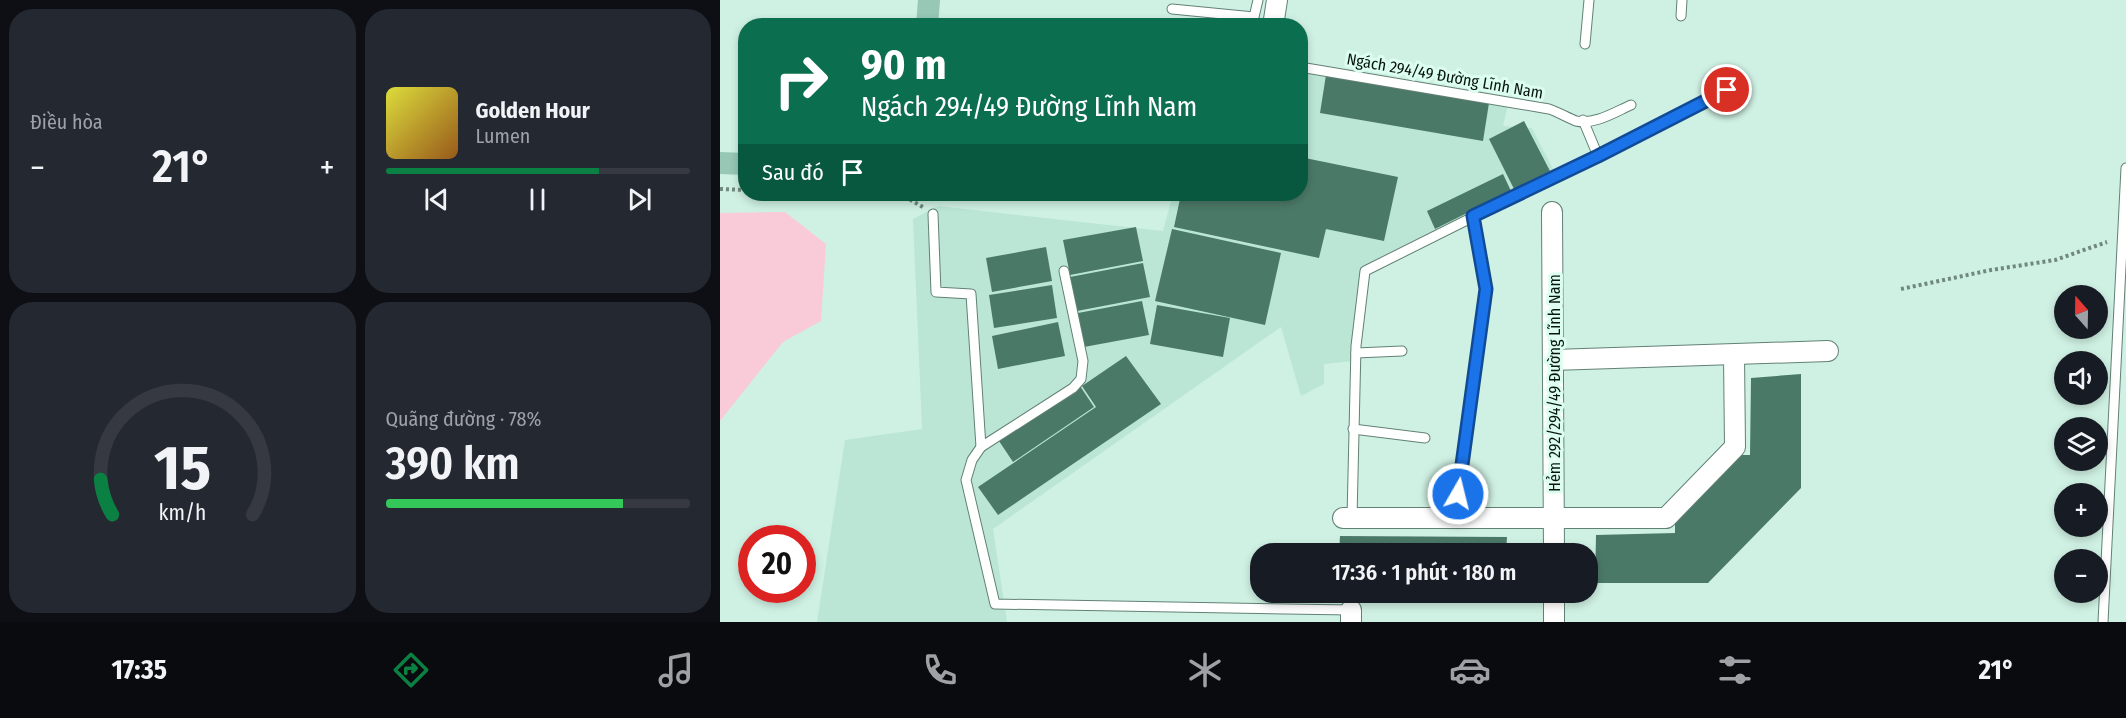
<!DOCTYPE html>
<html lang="vi">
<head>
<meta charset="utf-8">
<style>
	body { margin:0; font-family:"Fira Sans Condensed",sans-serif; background:#242831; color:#f1f3f6; height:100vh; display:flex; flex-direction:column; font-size:22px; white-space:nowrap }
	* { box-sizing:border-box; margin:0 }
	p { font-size:20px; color:#9ea1a6 }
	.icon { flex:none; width:33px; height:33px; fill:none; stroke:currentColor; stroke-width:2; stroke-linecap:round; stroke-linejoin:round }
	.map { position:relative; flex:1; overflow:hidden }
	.details { display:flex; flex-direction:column; gap:9px; padding:9px; background:#0d0f14; width:720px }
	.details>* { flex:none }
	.hud { position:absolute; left:18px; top:18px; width:570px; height:183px; border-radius:24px; box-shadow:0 3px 9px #0003; background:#0b6e4f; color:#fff; overflow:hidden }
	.needle { width:39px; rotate:340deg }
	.fabs { position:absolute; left:1334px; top:285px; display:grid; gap:12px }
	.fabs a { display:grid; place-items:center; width:54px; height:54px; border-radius:50%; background:#171b24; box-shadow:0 3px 9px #0003; font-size:30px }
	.speed { position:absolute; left:18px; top:525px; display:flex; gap:12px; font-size:30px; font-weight:700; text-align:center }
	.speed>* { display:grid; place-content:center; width:78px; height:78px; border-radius:50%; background:#171b24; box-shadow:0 3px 9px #0003; line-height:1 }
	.speed .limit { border:9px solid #d22; background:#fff; color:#111 }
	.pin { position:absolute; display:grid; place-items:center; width:51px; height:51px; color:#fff; margin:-26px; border:3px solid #fff; border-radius:50%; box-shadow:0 2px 6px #0007 }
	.me { position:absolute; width:66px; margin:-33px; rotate:8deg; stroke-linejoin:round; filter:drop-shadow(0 0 4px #0008) }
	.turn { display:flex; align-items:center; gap:21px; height:126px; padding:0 24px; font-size:27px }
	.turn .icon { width:78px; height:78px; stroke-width:2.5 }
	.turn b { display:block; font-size:42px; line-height:51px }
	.then { display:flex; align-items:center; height:57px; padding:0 24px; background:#0003; gap:12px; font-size:22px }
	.big { font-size:45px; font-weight:600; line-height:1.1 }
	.details .card { flex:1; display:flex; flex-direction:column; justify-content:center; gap:9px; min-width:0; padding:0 21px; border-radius:24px; background:#242831 }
	.details .dial { align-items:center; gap:0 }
	.dial svg { height:156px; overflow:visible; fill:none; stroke:#363941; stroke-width:7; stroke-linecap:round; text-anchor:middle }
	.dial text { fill:#f1f3f6; stroke:none }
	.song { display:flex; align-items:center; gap:18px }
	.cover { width:72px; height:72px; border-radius:9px; background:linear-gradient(135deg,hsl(60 70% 55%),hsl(30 70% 35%)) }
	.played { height:6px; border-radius:3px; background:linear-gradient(90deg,#0b8043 70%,#363941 70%) }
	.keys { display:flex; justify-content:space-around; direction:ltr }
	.heat { display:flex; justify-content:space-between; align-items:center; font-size:33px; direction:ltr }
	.charge { height:9px; border-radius:4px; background:linear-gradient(90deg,#34c759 78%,#363941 0) }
	.details .tiles { flex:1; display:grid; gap:9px; grid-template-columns:repeat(2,1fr) }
	.trip { position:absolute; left:530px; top:543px; width:348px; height:60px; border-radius:24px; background:#171b24; box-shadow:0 3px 9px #0003; font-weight:600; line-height:60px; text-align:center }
	.tab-bar { display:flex; height:96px; justify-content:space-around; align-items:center; background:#090b0e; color:#9ea1a6 }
	.tab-bar .icon { width:42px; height:42px }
	.tab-bar .selected { color:#0b8043 }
	.tab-bar b { font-size:27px; color:#f1f3f6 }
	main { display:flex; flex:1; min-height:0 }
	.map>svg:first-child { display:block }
	.built { fill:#bbe6d5 }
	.green { fill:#f9cbd9 }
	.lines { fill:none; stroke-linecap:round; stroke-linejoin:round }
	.canal { stroke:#97c7b5; stroke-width:22 }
	.building { fill:#4b7968 }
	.service-casing { stroke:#628175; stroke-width:11 }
	.minor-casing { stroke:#628175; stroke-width:22 }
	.path { stroke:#70887e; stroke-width:4; stroke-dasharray:3 3; stroke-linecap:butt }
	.service { stroke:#fff; stroke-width:9 }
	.minor { stroke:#fff; stroke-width:20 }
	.route-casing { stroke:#114b97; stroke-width:15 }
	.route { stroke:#1a73e8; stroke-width:10 }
	.labels { text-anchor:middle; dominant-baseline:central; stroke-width:6; stroke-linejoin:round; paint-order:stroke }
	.street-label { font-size:16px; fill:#08140f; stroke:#dcfef0 }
</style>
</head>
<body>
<main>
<section class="details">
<div class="tiles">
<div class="card"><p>Điều hòa</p>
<div class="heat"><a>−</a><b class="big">21°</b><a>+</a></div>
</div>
<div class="card">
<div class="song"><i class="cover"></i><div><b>Golden Hour</b><p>Lumen</p></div></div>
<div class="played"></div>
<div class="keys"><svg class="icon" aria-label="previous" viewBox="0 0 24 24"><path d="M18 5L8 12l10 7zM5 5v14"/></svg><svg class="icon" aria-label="pause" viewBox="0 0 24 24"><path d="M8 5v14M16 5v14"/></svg><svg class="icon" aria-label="next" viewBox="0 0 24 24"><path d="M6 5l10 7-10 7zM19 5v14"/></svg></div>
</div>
<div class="card dial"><svg viewBox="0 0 100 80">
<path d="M14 69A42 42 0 1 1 86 69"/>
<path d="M14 69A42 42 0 0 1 8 51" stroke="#0b8043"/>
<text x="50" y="56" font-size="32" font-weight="700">15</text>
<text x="50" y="72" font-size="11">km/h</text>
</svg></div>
<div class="card"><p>Quãng đường · 78%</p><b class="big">390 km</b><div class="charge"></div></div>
</div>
</section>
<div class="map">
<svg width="1406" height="622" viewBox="0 0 1406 622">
	<rect width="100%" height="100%" fill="#cff1e3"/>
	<polygon class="built" points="581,70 788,105 783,126 812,128 835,173 642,268 633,361 604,364 604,384 581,396 561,327 273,529 287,622 97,622 125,440 202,429 193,219 218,206 443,231 453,194 580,194"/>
	<polygon class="green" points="65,212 106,244 101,321 63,342 0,421 0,213"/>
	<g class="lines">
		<g class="canal">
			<polyline points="207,26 209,0"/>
			<polyline points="0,163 26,164"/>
		</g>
	</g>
	<g class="building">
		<polygon points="606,75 769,103 763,141 600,113"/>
		<polygon points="804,121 830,171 794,189 769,139"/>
		<polygon points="580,157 678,177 664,241 606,229 599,258 454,227 461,194 580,194"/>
		<polygon points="783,174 791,191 715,229 707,211"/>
		<polygon points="416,227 423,261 350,275 343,240"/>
		<polygon points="452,229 561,253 545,325 435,301"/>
		<polygon points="326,247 332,281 272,292 266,258"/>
		<polygon points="423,263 430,297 357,311 350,277"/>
		<polygon points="332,285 337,318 274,328 269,295"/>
		<polygon points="422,301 429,335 364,347 358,313"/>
		<polygon points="437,305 510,318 503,357 430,344"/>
		<polygon points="338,322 345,356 278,369 272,336"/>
		<polygon points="406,356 441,404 278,515 258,487 376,407 362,386"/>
		<polygon points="1081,374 1081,488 988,583 875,583 876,535 955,533 955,514 1012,455 1030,455 1031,378"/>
		<polygon points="360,386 374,407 293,462 279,441"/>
		<polygon points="620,536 787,537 786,554 619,554"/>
	</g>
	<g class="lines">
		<defs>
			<g id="service">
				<polyline points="452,9 534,17 538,0"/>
				<polyline points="961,16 962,0"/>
				<polyline points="865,44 869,0"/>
				<path d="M580,67L829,109C836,111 850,119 856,121C875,125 895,112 911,105"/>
				<polyline points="863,120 878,156"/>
				<polyline points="213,214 216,292 251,294 261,447"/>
				<polyline points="344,271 363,361 361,379 353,388 261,447 252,460 246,480 275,604 631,610"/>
				<polyline points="636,353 682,351"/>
				<polyline points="633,429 705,438"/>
				<polyline points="735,517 766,289 752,216"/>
				<polyline points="632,518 636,346 645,271 1007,90"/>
				<polyline points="1383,622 1406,168"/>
			</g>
			<g id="minor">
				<polyline points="553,26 557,0"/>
				<polyline points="832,212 834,554"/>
				<polyline points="833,360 1108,351"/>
				<polyline points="623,518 946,518 1015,447 1014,355"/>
				<polyline points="631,622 631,610"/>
				<polyline points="834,622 834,592"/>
			</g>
		</defs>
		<use href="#service" class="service-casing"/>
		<use href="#minor" class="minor-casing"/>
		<g class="path">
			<polyline points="0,189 26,190"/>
			<polyline points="143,194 182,195 203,207"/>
			<polyline points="1181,289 1271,270 1335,260 1387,242"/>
		</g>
		<use href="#service" class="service"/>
		<use href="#minor" class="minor"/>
	</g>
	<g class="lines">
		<defs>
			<polyline id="route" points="738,494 766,289 753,216 878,156 1007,90"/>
		</defs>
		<use href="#route" class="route-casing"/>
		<use href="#route" class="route"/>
	</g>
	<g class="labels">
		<g class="street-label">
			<text transform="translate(725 76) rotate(10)">Ngách 294/49 Đường Lĩnh Nam</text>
			<text transform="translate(834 383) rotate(-90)">Hẻm 292/294/49 Đường Lĩnh Nam</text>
		</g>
	</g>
</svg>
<div class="fabs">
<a><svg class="needle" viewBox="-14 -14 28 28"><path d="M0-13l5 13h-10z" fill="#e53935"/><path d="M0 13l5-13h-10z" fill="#9ea1a6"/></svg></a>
<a><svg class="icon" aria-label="sound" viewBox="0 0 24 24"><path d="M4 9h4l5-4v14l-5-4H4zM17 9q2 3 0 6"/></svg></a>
<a><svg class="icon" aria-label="layers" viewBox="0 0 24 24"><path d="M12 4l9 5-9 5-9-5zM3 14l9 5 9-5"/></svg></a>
<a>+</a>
<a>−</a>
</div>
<div class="speed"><div class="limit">20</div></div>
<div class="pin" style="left:1007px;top:90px;background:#d93025"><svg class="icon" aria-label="arrive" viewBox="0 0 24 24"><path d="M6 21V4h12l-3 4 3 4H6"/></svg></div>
<svg class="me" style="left:738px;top:494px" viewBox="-20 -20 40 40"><circle r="17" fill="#1a73e8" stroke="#fff" stroke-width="3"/><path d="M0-11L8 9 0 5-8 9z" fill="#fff"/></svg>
<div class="trip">17:36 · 1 phút · 180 m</div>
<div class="hud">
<div class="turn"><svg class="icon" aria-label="right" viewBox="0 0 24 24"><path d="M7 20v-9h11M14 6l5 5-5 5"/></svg><div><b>90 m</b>Ngách 294/49 Đường Lĩnh Nam</div></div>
<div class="then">Sau đó<svg class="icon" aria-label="arrive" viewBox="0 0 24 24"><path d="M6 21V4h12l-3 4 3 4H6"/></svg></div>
</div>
</div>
</main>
<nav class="tab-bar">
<b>17:35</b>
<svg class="icon selected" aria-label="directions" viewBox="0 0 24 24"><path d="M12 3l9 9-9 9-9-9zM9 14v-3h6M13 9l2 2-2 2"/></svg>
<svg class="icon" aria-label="music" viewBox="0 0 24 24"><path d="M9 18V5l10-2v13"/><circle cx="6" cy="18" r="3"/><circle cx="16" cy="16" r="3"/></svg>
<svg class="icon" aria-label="phone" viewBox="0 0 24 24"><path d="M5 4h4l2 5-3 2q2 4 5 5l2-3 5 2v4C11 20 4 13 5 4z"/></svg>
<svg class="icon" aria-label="climate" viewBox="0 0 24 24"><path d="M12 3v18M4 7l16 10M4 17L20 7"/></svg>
<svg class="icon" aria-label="car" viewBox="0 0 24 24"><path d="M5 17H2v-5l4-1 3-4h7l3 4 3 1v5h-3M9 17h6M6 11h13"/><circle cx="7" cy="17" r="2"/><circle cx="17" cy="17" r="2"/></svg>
<svg class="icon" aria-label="filters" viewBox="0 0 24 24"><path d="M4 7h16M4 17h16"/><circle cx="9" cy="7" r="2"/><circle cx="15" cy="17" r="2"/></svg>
<b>21°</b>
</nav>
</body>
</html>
